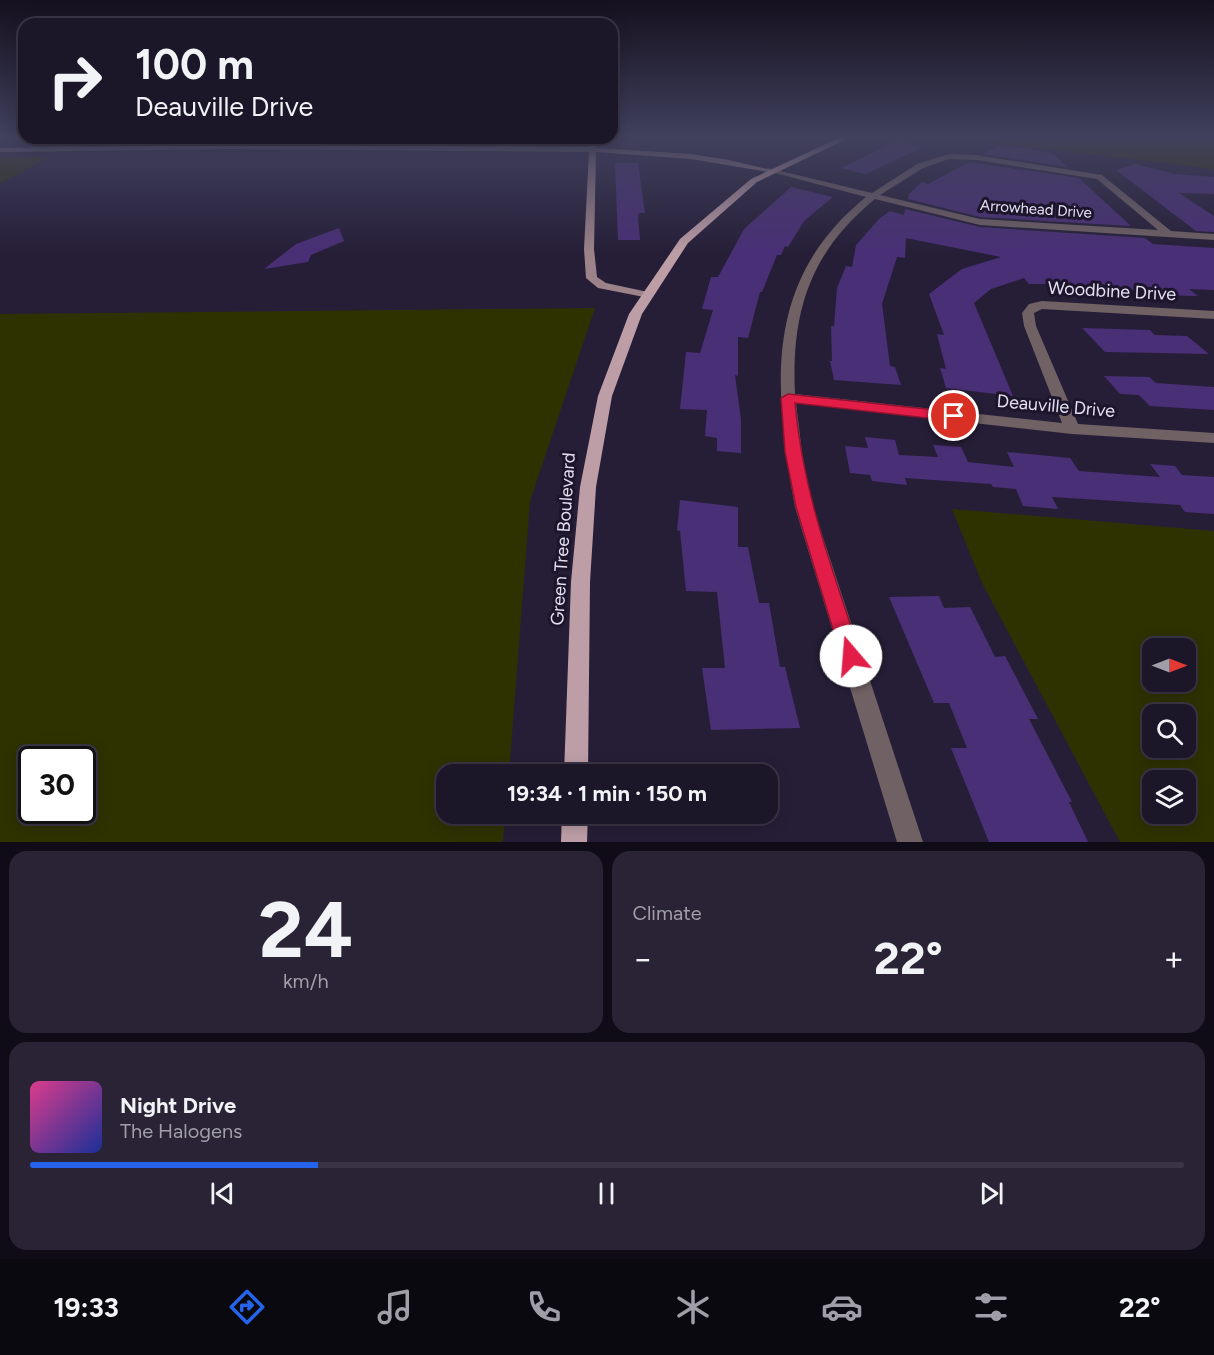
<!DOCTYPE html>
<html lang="en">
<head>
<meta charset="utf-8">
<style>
	body { margin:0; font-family:Figtree,sans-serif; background:#292335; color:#f1f3f6; height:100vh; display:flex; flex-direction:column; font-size:22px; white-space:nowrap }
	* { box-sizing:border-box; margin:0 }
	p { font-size:20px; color:#a09fa8 }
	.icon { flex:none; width:33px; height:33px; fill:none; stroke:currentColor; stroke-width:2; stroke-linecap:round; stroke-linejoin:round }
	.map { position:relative; height:842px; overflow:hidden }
	.drawer { display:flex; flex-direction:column; gap:9px; padding:9px; background:#0f0c17; flex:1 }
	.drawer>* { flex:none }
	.top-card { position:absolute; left:18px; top:18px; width:600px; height:126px; border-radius:18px; box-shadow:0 3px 15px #0003,0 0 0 2px #3a3546; background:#1c1629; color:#f1f3f6; overflow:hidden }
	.needle { width:39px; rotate:90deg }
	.controls { position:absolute; left:1142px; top:638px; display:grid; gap:12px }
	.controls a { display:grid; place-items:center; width:54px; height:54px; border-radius:12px; background:#1c1629; box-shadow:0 3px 15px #0003,0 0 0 2px #3a3546; font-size:30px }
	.speed { position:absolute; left:18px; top:746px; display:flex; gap:12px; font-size:30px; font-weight:700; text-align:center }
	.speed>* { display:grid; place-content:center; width:78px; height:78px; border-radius:50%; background:#1c1629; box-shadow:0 3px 15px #0003,0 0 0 2px #3a3546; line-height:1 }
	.speed .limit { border:3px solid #111; border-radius:9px; background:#fff; color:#111 }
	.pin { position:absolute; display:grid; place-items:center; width:51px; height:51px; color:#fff; margin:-26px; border:3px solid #fff; border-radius:50%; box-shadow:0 2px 6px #0007 }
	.me { position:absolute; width:66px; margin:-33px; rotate:342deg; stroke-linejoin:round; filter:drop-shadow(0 0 4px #0008) }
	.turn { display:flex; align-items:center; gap:21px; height:126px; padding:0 18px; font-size:27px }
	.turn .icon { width:78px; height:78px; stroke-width:2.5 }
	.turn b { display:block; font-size:42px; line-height:51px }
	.big { font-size:45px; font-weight:700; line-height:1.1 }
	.drawer .widget { flex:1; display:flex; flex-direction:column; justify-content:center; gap:9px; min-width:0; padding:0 21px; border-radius:18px; background:#292335 }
	.drawer .dial { align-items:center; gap:0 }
	.dial b { font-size:78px; line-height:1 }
	.song { display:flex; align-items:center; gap:18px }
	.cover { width:72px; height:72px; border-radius:9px; background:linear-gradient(135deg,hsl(330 70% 55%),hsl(230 70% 35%)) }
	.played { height:6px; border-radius:3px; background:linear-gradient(90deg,#2563eb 25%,#3a3546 25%) }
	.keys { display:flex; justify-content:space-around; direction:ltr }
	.heat { display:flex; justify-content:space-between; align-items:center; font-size:33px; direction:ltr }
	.drawer .tiles { flex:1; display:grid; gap:9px; grid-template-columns:1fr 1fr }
	.widget:last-child { grid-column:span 2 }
	.trip { position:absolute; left:436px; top:764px; width:342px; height:60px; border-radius:18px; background:#1c1629; box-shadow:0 3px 15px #0003,0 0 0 2px #3a3546; font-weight:700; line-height:60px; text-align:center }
	.dock { display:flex; height:96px; justify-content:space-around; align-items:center; background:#0b0910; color:#a09fa8 }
	.dock .icon { width:42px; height:42px }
	.dock .on { color:#2563eb }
	.dock b { font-size:27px; color:#f1f3f6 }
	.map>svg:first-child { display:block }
	.green { fill:#2e3200; fill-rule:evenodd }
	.building { fill:#492f76 }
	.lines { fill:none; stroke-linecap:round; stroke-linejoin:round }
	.street { fill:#706164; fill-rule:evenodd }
	.secondary { fill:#9c8389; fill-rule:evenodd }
	.primary { fill:#bd9ea6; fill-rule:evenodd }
	.route { fill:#e11d48; stroke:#92132f; stroke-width:1.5 }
	.labels { text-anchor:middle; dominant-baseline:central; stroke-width:6; stroke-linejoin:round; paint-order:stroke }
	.far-street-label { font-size:15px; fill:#e4e0f1; stroke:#1c152c }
	.street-label { font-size:18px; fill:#e4e0f1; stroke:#1c152c }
</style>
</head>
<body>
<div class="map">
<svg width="1214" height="842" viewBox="0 0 1214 842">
	<rect width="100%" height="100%" fill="#261e37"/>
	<g class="green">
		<polygon points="940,136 1214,136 1214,169"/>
		<polygon points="0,157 49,157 0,183"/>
		<path d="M595,308L530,501L509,774H447V813H505L503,842H0V314ZM32,759H82V810H32Z"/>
		<path d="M952,509L1214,531V842H1120L982,583ZM1152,648H1185V681H1152ZM1152,714H1185V747H1152ZM1152,780H1185V813H1152Z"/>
	</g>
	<g class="building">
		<polygon points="898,140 922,148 865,174 841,168"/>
		<polygon points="1001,145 1052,153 1067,167 983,154"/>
		<polygon points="969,162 1079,178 1131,226 980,217 908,199 909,194 922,182 928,184"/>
		<polygon points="615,163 638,163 645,213 639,213 638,218 640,240 618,240"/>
		<polygon points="1135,164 1174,174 1214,177 1214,194 1179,193 1214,216 1214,232 1196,231 1116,170"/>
		<polygon points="791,187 833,197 804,221 788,247 785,246 781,255 777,255 762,292 760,292 748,338 738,337 738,376 735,375 741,420 741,453 717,451 717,438 705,436 707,410 680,409 686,352 700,353 713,310 702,309 711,277 718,277 744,229"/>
		<polygon points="905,209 980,227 1145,238 1153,244 1214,248 1214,290 1189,289 1198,296 1154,295 1149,290 1053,290 1047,284 1029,284 1024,278 991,289 974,303 1013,396 946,388 940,368 946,369 937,334 944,335 929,294 962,269 1001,257 906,238 905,258 897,257 882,304 890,366 895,367 901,385 834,380 830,361 832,361 831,326 834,326 837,288 846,266 852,267 856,245 880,218 890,211 904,215"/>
		<polygon points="339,228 344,241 311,255 308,262 264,269 296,244"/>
		<polygon points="1082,328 1150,330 1155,335 1187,336 1209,354 1105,352"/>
		<polygon points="1104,376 1149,377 1156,383 1214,387 1214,410 1150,406 1139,395 1120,394"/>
		<polygon points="865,437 895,440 899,455 938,457 933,445 961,447 968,462 1014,467 1007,452 1070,458 1079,471 1160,477 1150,464 1175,466 1182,475 1214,477 1214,514 1185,512 1180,505 1052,497 1058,509 1023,506 1016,489 993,487 991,484 905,478 907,485 872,481 870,475 850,473 845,446 868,448"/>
		<polygon points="680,500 738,507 738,547 748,547 759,603 769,603 780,667 785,667 800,728 711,730 702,668 725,668 717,592 686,591 680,531 677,530"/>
		<polygon points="939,596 944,608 970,607 995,657 1005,656 1038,719 1029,719 1072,802 1069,802 1088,842 989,842 951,748 967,748 949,703 934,703 889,597"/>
	</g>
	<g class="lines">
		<g class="street">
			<polygon points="766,136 774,136 775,137 771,139"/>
			<polygon points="234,138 243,138 230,149 224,149 224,145"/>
			<path d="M949,154L976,155L1102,175L1171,231L1214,234V240L980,225L875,199C810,252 791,312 795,394L1062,423L1024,326L1022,313L1029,304L1042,301L1214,311V319L1042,309L1034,313L1036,326L1078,424L1214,433V443L1072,434L796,403L803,461L813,507L923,842H897L795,507C774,388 762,281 866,197L764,170L768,168L872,193L917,164ZM949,159L976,160L1097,179L1158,230L980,219L880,195L923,168Z"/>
		</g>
		<polygon class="secondary" points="589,138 597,138 596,148 691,154 729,160 772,170 768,172 691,159 596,152 594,249 597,277 606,283 648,292 650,294 644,297 598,288 586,278 584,249 589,152 231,149 0,152 0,148 231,145 589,147"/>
		<g class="primary">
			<polygon points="843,136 853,136 757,182 688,243 642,314 612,396 596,487 590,582 588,774 564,774 571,582 580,487 598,396 629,314 680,239 751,179"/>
			<polygon points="562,813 588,813 587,842 561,842"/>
		</g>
	</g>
	<linearGradient id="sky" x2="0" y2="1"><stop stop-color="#15101e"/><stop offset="0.54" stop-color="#41415e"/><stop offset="1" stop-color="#41415e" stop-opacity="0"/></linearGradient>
	<rect width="1214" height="254" fill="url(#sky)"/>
	<path class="route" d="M788,394L954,412L961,416L954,421L795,403C803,494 833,571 861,656L858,663L851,665L844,663L841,656L796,507L785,452L781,398Z"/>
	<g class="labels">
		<g class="far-street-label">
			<text transform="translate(1036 209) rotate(4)">Arrowhead Drive</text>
		</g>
		<g class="street-label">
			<text transform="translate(1112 291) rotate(3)">Woodbine Drive</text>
			<text transform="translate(1056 406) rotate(5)">Deauville Drive</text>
			<text transform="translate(563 539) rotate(-86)">Green Tree Boulevard</text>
		</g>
	</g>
</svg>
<div class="controls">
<a><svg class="needle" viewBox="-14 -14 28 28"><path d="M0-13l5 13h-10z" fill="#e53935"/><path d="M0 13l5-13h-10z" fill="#a09fa8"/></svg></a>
<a><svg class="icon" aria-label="search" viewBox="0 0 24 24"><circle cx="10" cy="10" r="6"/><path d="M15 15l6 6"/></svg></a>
<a><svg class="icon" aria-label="layers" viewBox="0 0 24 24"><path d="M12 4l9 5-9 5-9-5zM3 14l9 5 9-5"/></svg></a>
</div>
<div class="speed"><div class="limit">30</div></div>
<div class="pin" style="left:954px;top:416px;background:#d93025"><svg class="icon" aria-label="arrive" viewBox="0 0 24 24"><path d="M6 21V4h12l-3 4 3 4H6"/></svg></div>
<svg class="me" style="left:851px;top:656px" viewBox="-20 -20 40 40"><circle r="19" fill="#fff"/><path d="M0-13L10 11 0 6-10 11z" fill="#e11d48"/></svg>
<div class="trip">19:34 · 1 min · 150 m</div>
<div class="top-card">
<div class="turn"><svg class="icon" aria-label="right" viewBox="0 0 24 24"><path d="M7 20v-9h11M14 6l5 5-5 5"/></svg><div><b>100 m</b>Deauville Drive</div></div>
</div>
</div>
<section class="drawer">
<div class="tiles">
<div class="widget dial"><b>24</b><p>km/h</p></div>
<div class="widget"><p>Climate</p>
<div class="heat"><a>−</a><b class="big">22°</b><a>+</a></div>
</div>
<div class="widget">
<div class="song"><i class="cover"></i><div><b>Night Drive</b><p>The Halogens</p></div></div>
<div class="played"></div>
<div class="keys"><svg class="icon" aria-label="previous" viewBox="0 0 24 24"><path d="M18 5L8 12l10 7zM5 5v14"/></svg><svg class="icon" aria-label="pause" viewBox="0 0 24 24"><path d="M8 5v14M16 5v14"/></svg><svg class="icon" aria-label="next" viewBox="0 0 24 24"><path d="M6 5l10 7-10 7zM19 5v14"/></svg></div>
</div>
</div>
</section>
<nav class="dock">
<b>19:33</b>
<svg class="icon on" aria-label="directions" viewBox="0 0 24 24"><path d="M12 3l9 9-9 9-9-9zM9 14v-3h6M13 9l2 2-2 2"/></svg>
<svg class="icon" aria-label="music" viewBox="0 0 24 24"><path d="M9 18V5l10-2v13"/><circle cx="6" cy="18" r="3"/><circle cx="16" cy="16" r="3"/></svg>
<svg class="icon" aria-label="phone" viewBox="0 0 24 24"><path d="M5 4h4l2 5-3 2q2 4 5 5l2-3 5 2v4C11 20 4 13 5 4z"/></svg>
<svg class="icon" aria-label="climate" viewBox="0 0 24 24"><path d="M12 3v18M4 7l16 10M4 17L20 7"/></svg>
<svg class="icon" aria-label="car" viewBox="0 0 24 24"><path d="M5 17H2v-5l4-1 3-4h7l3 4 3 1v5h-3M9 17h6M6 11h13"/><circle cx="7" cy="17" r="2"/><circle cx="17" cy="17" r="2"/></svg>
<svg class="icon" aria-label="filters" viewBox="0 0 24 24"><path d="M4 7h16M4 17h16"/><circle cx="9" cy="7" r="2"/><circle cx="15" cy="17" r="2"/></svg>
<b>22°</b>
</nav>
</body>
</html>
